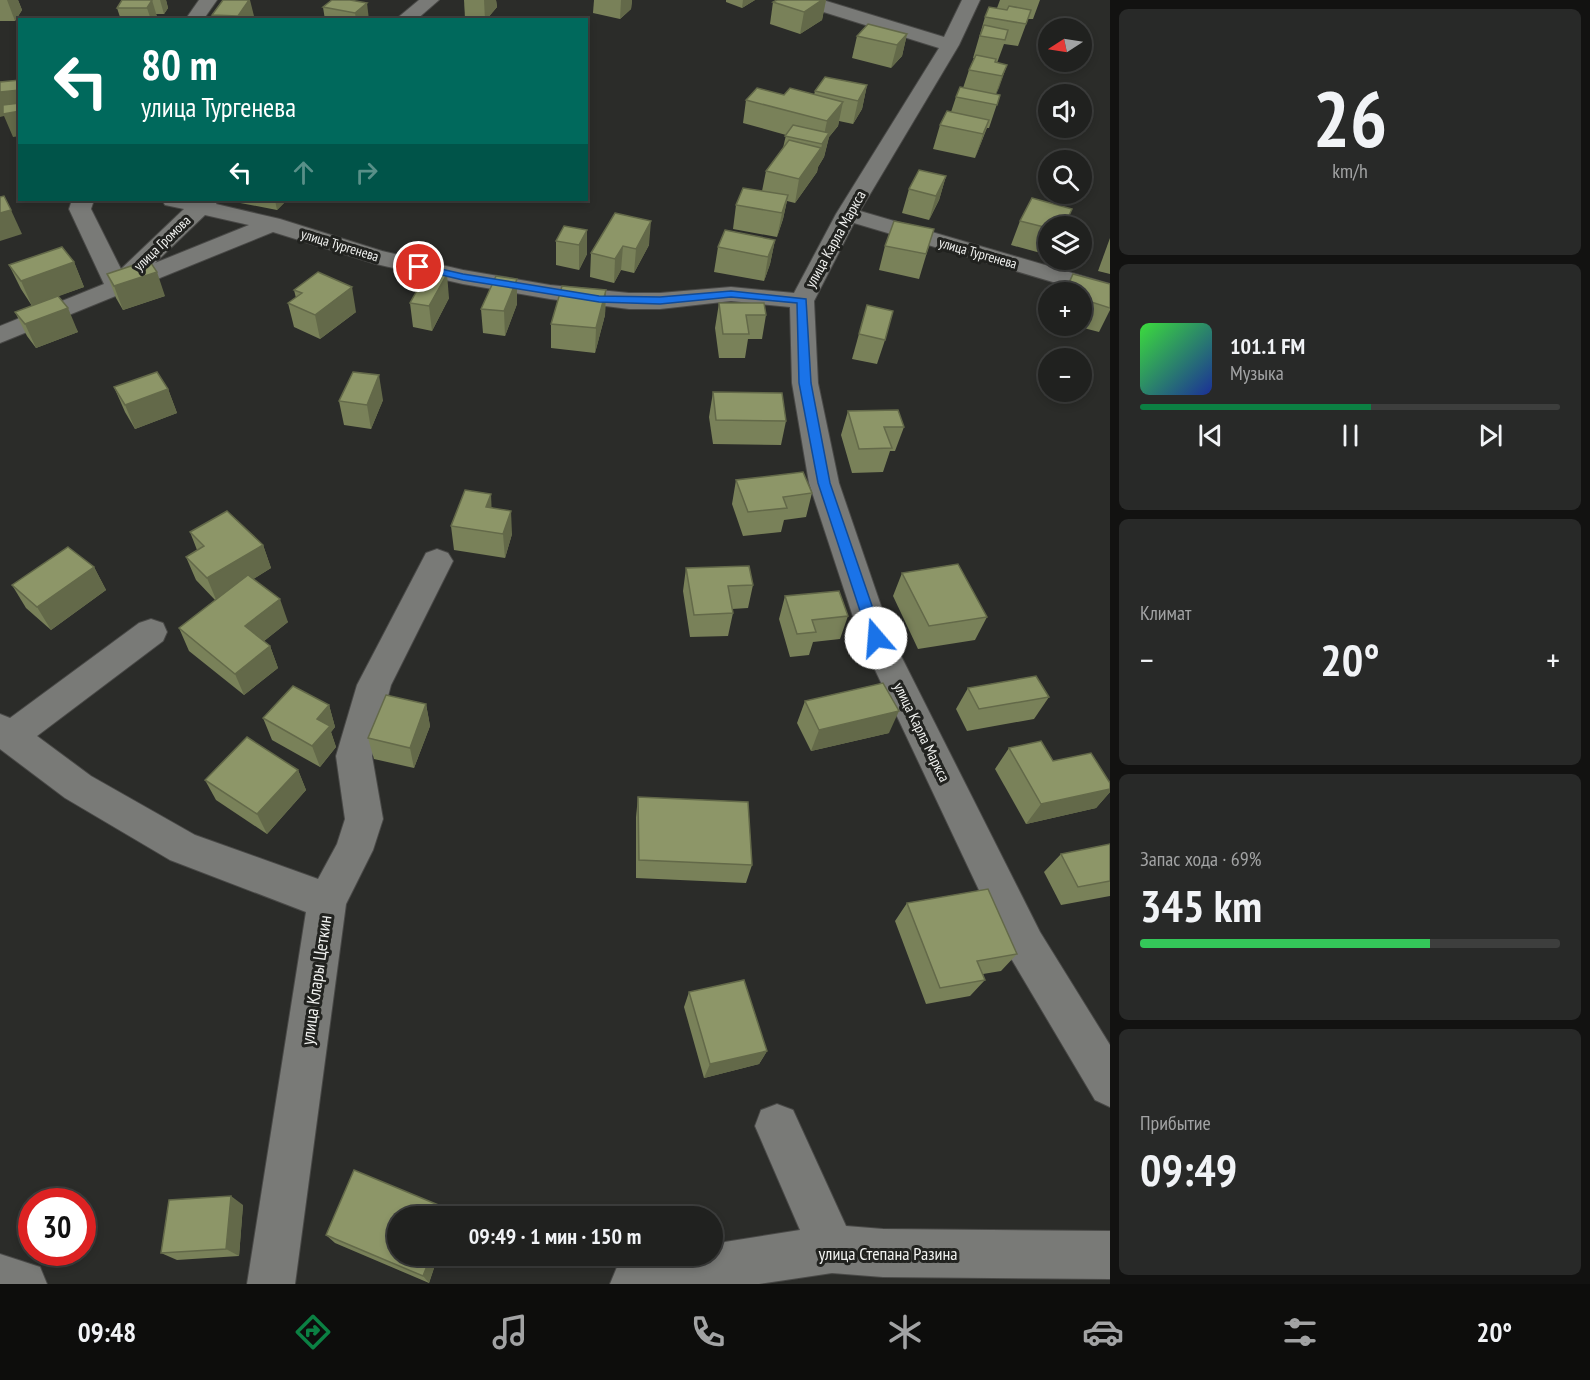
<!DOCTYPE html>
<html lang="ru">
<head>
<meta charset="utf-8">
<style>
	body { margin:0; font-family:"PT Sans Narrow",sans-serif; background:#282928; color:#f1f3f6; height:100vh; display:flex; flex-direction:column; font-size:22px; white-space:nowrap }
	* { box-sizing:border-box; margin:0 }
	p { font-size:20px; color:#a2a3a4 }
	.icon { flex:none; width:33px; height:33px; fill:none; stroke:currentColor; stroke-width:2; stroke-linecap:round; stroke-linejoin:round }
	.map { position:relative; flex:1; overflow:hidden }
	.side { display:flex; flex-direction:column; gap:9px; padding:9px; background:#121211; width:480px }
	.side>* { flex:none }
	.guide { position:absolute; left:18px; top:18px; width:570px; height:183px; border-radius:0px; box-shadow:0 3px 9px #0003,0 0 0 2px #3d3e3d; background:#00695c; color:#fff; overflow:hidden }
	.needle { width:39px; rotate:258deg }
	.fabs { position:absolute; left:1038px; top:18px; display:grid; gap:12px }
	.fabs a { display:grid; place-items:center; width:54px; height:54px; border-radius:50%; background:#20211f; box-shadow:0 3px 9px #0003,0 0 0 2px #3d3e3d; font-size:30px }
	.speed { position:absolute; left:18px; top:1188px; display:flex; gap:12px; font-size:30px; font-weight:700; text-align:center }
	.speed>* { display:grid; place-content:center; width:78px; height:78px; border-radius:50%; background:#20211f; box-shadow:0 3px 9px #0003,0 0 0 2px #3d3e3d; line-height:1 }
	.speed .limit { border:9px solid #d22; background:#fff; color:#111 }
	.pin { position:absolute; display:grid; place-items:center; width:51px; height:51px; color:#fff; margin:-26px; border:3px solid #fff; border-radius:50%; box-shadow:0 2px 6px #0007 }
	.me { position:absolute; width:66px; margin:-33px; rotate:342deg; stroke-linejoin:round; filter:drop-shadow(0 0 4px #0008) }
	.turn { display:flex; align-items:center; gap:21px; height:126px; padding:0 24px; font-size:27px }
	.turn .icon { width:78px; height:78px; stroke-width:2.5 }
	.turn b { display:block; font-size:42px; line-height:51px }
	.lanes { display:flex; align-items:center; height:57px; padding:0 24px; background:#0003; justify-content:center; gap:30px; direction:ltr }
	.lanes .off { opacity:.35 }
	.big { font-size:45px; font-weight:800; line-height:1.1 }
	.side .card { flex:1; display:flex; flex-direction:column; justify-content:center; gap:9px; min-width:0; padding:0 21px; border-radius:9px; background:#282928 }
	.side .dial { align-items:center; gap:0 }
	.dial b { font-size:78px; line-height:1 }
	.song { display:flex; align-items:center; gap:18px }
	.cover { width:72px; height:72px; border-radius:9px; background:linear-gradient(135deg,hsl(120 70% 55%),hsl(230 70% 35%)) }
	.played { height:6px; border-radius:3px; background:linear-gradient(90deg,#0b8043 55%,#3d3e3d 55%) }
	.keys { display:flex; justify-content:space-around; direction:ltr }
	.heat { display:flex; justify-content:space-between; align-items:center; font-size:33px; direction:ltr }
	.charge { height:9px; border-radius:4px; background:linear-gradient(90deg,#34c759 69%,#3d3e3d 0) }
	.trip { position:absolute; left:387px; top:1206px; width:336px; height:60px; border-radius:30px; background:#20211f; box-shadow:0 3px 9px #0003,0 0 0 2px #3d3e3d; font-weight:800; line-height:60px; text-align:center }
	.menu { display:flex; height:96px; justify-content:space-around; align-items:center; background:#0d0d0c; color:#a2a3a4 }
	.menu .icon { width:42px; height:42px }
	.menu .active { color:#0b8043 }
	.menu b { font-size:27px; color:#f1f3f6 }
	main { display:flex; flex:1; min-height:0 }
	.map>svg:first-child { display:block }
	.lines { fill:none; stroke-linecap:round; stroke-linejoin:round }
	.minor-casing { stroke:#494947; stroke-width:2 }
	.minor { fill:#797a77; fill-rule:evenodd }
	.wall { fill:#798159 }
	.shaded-wall { fill:#636949 }
	.building { fill:#8d9668; stroke:#636949; stroke-width:1.5 }
	.route { fill:#1a73e8; stroke:#114b97; stroke-width:1.5 }
	.labels { text-anchor:middle; dominant-baseline:central; stroke-width:6; stroke-linejoin:round; paint-order:stroke }
	.far-street-label { font-size:14px; fill:#f1f2f0; stroke:#21221f }
	.street-label { font-size:15px; fill:#f1f2f0; stroke:#21221f }
	.near-street-label { font-size:18px; fill:#f1f2f0; stroke:#21221f }
</style>
</head>
<body>
<main>
<div class="map">
<svg width="1110" height="1284" viewBox="0 0 1110 1284">
	<rect width="100%" height="100%" fill="#2b2c29"/>
	<g class="lines">
		<defs>
			<g id="minor">
				<polygon points="199,0 217,0 203,20 185,20"/>
				<polygon points="419,0 439,0 416,20 395,20"/>
				<path d="M795,0H823L944,37L962,0H980L959,45L860,211L1110,284V299L854,223L814,301L818,383L839,483L892,638L1040,932L1110,1045V1107L1095,1100L1012,960L860,638L809,483L792,383L790,307L731,301L660,309H629L550,299L463,284L376,264L273,232L0,343V326L104,284L69,209L72,200H94L91,209L121,269L184,209L165,205L162,200H218L216,204L280,219L382,251L463,270L550,285L629,293H660L731,287L794,293L836,214L939,48L798,4ZM205,215L249,225L155,263Z"/>
				<polygon points="437,549 448,553 453,561 391,685 372,756 383,819 373,850 346,904 295,1284 247,1284 306,912 170,860 65,798 0,749 0,714 10,718 139,623 151,619 163,623 167,632 163,641 37,736 91,776 195,835 318,879 337,844 345,819 336,756 357,685 426,553"/>
				<path d="M777,1104L793,1110L846,1226L883,1229L1110,1231V1279L883,1277L832,1273L759,1284H610L617,1267C648,1254 679,1256 712,1256V1244L800,1230L755,1126L761,1110Z"/>
				<polygon points="0,1254 40,1267 47,1284 0,1284"/>
			</g>
		</defs>
		<use href="#minor" class="minor-casing"/>
		<use href="#minor" class="minor"/>
	</g>
	<g class="wall">
		<polygon points="0,0 18,0 22,10 15,21 0,21"/>
		<polygon points="122,0 166,0 168,8 164,14 156,14 158,20 121,20 117,8"/>
		<polygon points="223,0 255,20 214,20 212,15"/>
		<polygon points="332,0 369,20 325,20 323,7"/>
		<polygon points="464,0 496,0 497,7 486,20 476,20 465,18"/>
		<polygon points="594,0 632,0 631,9 620,19 593,13"/>
		<polygon points="726,0 755,0 742,8 726,2"/>
		<polygon points="777,0 826,0 822,20 800,34 770,24 773,2"/>
		<polygon points="1000,0 1040,0 1033,19 1028,19 1018,46 1004,44 997,63 1007,65 996,94 1000,95 989,128 987,128 975,158 933,149 940,125 951,112 956,97 963,88 969,70 974,58 973,58 985,17 997,8"/>
		<polygon points="907,34 902,56 891,68 852,58 857,36"/>
		<polygon points="867,85 862,109 853,124 839,121 838,126 829,137 824,157 818,167 817,172 795,203 787,201 783,219 777,237 733,229 736,205 762,191 766,171 783,148 786,135 743,123 746,100 784,95 814,95 815,91"/>
		<polygon points="946,176 939,200 929,220 902,213 909,189"/>
		<polygon points="234,200 287,200 277,210 235,202"/>
		<polygon points="615,213 649,245 634,273 621,270 614,283 590,277 591,253"/>
		<polygon points="1020,221 1048,226 1048,255 1011,245"/>
		<polygon points="564,226 587,254 579,270 556,265 556,241"/>
		<polygon points="934,229 919,279 879,270 885,246"/>
		<polygon points="1110,238 1110,274 1098,271"/>
		<polygon points="775,240 770,264 764,281 714,272 718,247"/>
		<polygon points="74,262 84,287 58,296 78,332 36,348 27,336 15,312 32,306 21,289 9,265"/>
		<polygon points="107,274 165,296 123,310 116,298"/>
		<polygon points="517,279 517,304 505,336 483,333 481,309"/>
		<polygon points="1110,284 1110,310 1099,332 1076,326 1082,326 1082,292"/>
		<polygon points="294,290 356,312 320,339 294,327 288,303 296,298"/>
		<polygon points="606,290 605,315 595,353 551,348 551,324"/>
		<polygon points="449,298 432,331 413,327 410,303"/>
		<polygon points="719,303 766,315 762,339 748,339 745,358 719,358 715,328"/>
		<polygon points="867,305 885,340 877,364 852,359"/>
		<polygon points="114,387 168,389 177,413 135,429 125,412"/>
		<polygon points="713,392 786,421 781,445 713,444 709,417"/>
		<polygon points="383,400 371,429 344,425 339,401"/>
		<polygon points="848,411 904,427 895,451 890,451 883,472 852,473 841,435"/>
		<polygon points="736,480 812,493 806,517 784,520 781,532 743,536 732,504"/>
		<polygon points="492,507 512,534 505,558 454,550 451,526"/>
		<polygon points="190,532 263,545 271,568 253,579 288,622 264,641 270,646 278,668 244,695 189,651 179,628 215,600 196,580 186,557 197,550"/>
		<polygon points="94,567 106,590 51,630 26,608 12,585"/>
		<polygon points="686,568 753,585 748,608 732,609 733,613 728,636 690,637 683,591"/>
		<polygon points="902,573 987,617 975,640 918,649 893,596"/>
		<polygon points="785,596 848,616 840,639 813,642 809,655 790,657 779,619"/>
		<polygon points="968,688 1049,697 1034,719 967,731 956,709"/>
		<polygon points="805,701 889,733 811,751 797,723"/>
		<polygon points="426,704 430,726 414,768 374,759 368,738"/>
		<polygon points="329,705 335,727 331,732 336,747 320,767 272,740 263,718"/>
		<polygon points="1009,748 1053,761 1110,783 1110,792 1096,808 1026,824 995,769"/>
		<polygon points="298,770 306,790 267,834 216,800 205,780"/>
		<polygon points="638,797 752,865 746,883 636,878 636,817"/>
		<polygon points="1110,844 1110,896 1061,905 1044,872 1061,854"/>
		<polygon points="907,903 1017,954 1001,971 983,974 985,980 970,996 926,1004 895,921"/>
		<polygon points="689,992 767,1051 759,1064 704,1078 684,1007"/>
		<polygon points="354,1170 448,1209 451,1216 398,1216 398,1256 438,1256 429,1283 335,1243 326,1235"/>
		<polygon points="243,1205 239,1256 177,1260 161,1253"/>
	</g>
	<g class="shaded-wall">
		<polygon points="7,0 18,0 22,10 15,21"/>
		<polygon points="152,0 158,20 151,20 147,8"/>
		<polygon points="160,0 166,0 168,8 164,14"/>
		<polygon points="249,0 250,0 255,20 238,20 238,16"/>
		<polygon points="484,0 496,0 497,7 486,20 485,20"/>
		<polygon points="621,0 632,0 631,9 620,19"/>
		<polygon points="743,0 755,0 742,8"/>
		<polygon points="822,0 826,0 822,20 800,34 804,12"/>
		<polygon points="367,3 369,20 356,20 355,13"/>
		<polygon points="907,34 902,56 891,68 897,45"/>
		<polygon points="1007,65 999,88 994,99 1002,76"/>
		<polygon points="867,85 862,109 853,124 858,101"/>
		<polygon points="20,90 20,136 13,137 4,116 0,117 0,92"/>
		<polygon points="843,102 838,126 829,137 824,157 818,167 817,172 795,203 799,179 821,149 827,121"/>
		<polygon points="989,120 981,143 975,158 983,134"/>
		<polygon points="946,176 939,200 929,220 936,196"/>
		<polygon points="788,195 783,219 777,237 782,213"/>
		<polygon points="275,200 287,200 277,210"/>
		<polygon points="11,210 22,234 0,241 0,213"/>
		<polygon points="651,221 649,245 634,273 636,249"/>
		<polygon points="587,230 587,254 579,270 579,245"/>
		<polygon points="775,240 770,264 764,281 768,257"/>
		<polygon points="623,246 621,270 614,283 615,259"/>
		<polygon points="74,262 84,287 32,306 21,281"/>
		<polygon points="157,272 165,296 123,310 114,286"/>
		<polygon points="447,274 449,298 432,331 429,306"/>
		<polygon points="517,279 517,304 505,336 504,311"/>
		<polygon points="352,287 356,312 320,339 315,315"/>
		<polygon points="606,290 605,315 595,353 596,328"/>
		<polygon points="68,308 78,332 36,348 25,324"/>
		<polygon points="379,375 383,400 371,429 367,405"/>
		<polygon points="168,389 177,413 135,429 125,405"/>
		<polygon points="491,494 492,517 486,507"/>
		<polygon points="511,511 512,534 505,558 503,534"/>
		<polygon points="263,545 271,568 217,602 207,578"/>
		<polygon points="94,567 106,590 51,630 37,607"/>
		<polygon points="280,599 288,622 254,649 245,626"/>
		<polygon points="270,646 278,668 244,695 235,674"/>
		<polygon points="426,704 430,726 414,768 410,748"/>
		<polygon points="329,705 335,727 331,732 336,747 320,767 312,746 317,719"/>
		<polygon points="899,711 889,733 811,751 819,730"/>
		<polygon points="298,770 306,790 267,834 257,814"/>
		<polygon points="1110,789 1110,792 1096,808 1026,824 1041,804"/>
		<polygon points="767,1051 759,1064 704,1078 710,1064"/>
		<polygon points="231,1196 243,1205 239,1256 226,1249"/>
		<polygon points="448,1209 451,1216 445,1216"/>
		<polygon points="431,1256 438,1256 429,1283 423,1276"/>
	</g>
	<g class="building">
		<polygon points="122,0 152,0 147,8 117,8"/>
		<polygon points="223,0 249,0 238,16 212,15"/>
		<polygon points="332,0 350,0 367,3 355,13 323,7"/>
		<polygon points="777,0 822,0 804,12 773,2"/>
		<polygon points="1009,6 1031,10 1026,24 985,17 989,7 1007,10"/>
		<polygon points="868,24 907,34 897,45 857,36"/>
		<polygon points="984,25 1008,30 1005,40 980,36"/>
		<polygon points="976,55 996,59 995,62 1007,65 1002,76 969,70"/>
		<polygon points="825,77 867,85 858,101 815,91"/>
		<polygon points="20,80 20,90 0,92 0,82"/>
		<polygon points="960,87 1000,95 997,105 956,97"/>
		<polygon points="757,88 784,95 790,88 843,102 827,121 746,100"/>
		<polygon points="20,103 20,111 3,114 3,105"/>
		<polygon points="947,111 989,120 983,134 940,125"/>
		<polygon points="793,125 829,133 822,144 785,136"/>
		<polygon points="789,140 821,148 799,179 766,171"/>
		<polygon points="919,170 946,176 936,196 909,189"/>
		<polygon points="743,188 788,195 782,213 736,205"/>
		<polygon points="4,196 11,210 0,213 0,197"/>
		<polygon points="1032,198 1072,209 1064,226 1048,226 1048,228 1020,221"/>
		<polygon points="615,213 651,221 636,249 623,246 615,259 591,253"/>
		<polygon points="894,221 934,229 926,254 885,246"/>
		<polygon points="564,226 587,230 579,245 556,241"/>
		<polygon points="725,230 775,240 768,257 718,247"/>
		<polygon points="62,247 74,262 21,281 9,265"/>
		<polygon points="149,260 157,272 114,286 107,274"/>
		<polygon points="428,271 447,274 429,306 410,303"/>
		<polygon points="318,272 352,287 315,315 288,303 302,293 294,290"/>
		<polygon points="1073,274 1110,284 1110,308 1082,299 1082,292 1065,292"/>
		<polygon points="496,276 517,279 504,311 481,309"/>
		<polygon points="562,286 606,290 596,328 551,324"/>
		<polygon points="58,296 68,308 25,324 15,312"/>
		<polygon points="719,303 764,303 766,315 746,315 749,334 723,334"/>
		<polygon points="867,305 893,311 885,340 859,334"/>
		<polygon points="157,372 168,389 125,405 114,387"/>
		<polygon points="353,372 379,375 367,405 339,401"/>
		<polygon points="713,392 782,393 786,421 716,420"/>
		<polygon points="898,410 904,427 884,427 892,448 859,449 848,411"/>
		<polygon points="803,472 812,493 783,497 787,508 748,512 736,480"/>
		<polygon points="465,490 491,494 486,507 511,511 503,534 451,526"/>
		<polygon points="227,511 263,545 207,578 186,557 204,546 190,532"/>
		<polygon points="68,547 94,567 37,607 12,585"/>
		<polygon points="958,564 987,617 929,626 902,573"/>
		<polygon points="749,566 753,585 728,586 733,613 694,615 686,568"/>
		<polygon points="248,575 280,599 245,626 270,646 235,674 179,628"/>
		<polygon points="839,591 848,616 812,620 816,632 797,634 785,596"/>
		<polygon points="1036,676 1049,697 979,709 968,688"/>
		<polygon points="883,683 899,711 819,730 805,701"/>
		<polygon points="293,686 329,705 317,719 330,726 312,746 263,718"/>
		<polygon points="386,695 426,704 410,748 368,738"/>
		<polygon points="247,737 298,770 257,814 205,780"/>
		<polygon points="1041,741 1053,761 1091,753 1110,783 1110,789 1041,804 1009,748"/>
		<polygon points="638,797 748,802 752,865 639,860"/>
		<polygon points="1110,844 1110,881 1078,887 1061,854"/>
		<polygon points="988,889 1017,954 977,961 985,980 940,988 907,903"/>
		<polygon points="744,980 767,1051 710,1064 689,992"/>
		<polygon points="354,1170 448,1209 445,1216 398,1216 398,1256 431,1256 423,1276 326,1235"/>
		<polygon points="231,1196 226,1249 161,1253 169,1200"/>
	</g>
	<polygon class="route" points="419,264 463,274 599,296 660,297 731,291 806,299 811,383 830,483 883,638 881,642 876,643 869,638 818,483 799,383 797,303 731,297 660,304 599,302 463,280 416,269 414,267"/>
	<g class="labels">
		<g class="far-street-label">
			<text transform="translate(162 243) rotate(-44)">улица Громова</text>
			<text transform="translate(340 245) rotate(17)">улица Тургенева</text>
			<text transform="translate(978 253) rotate(16)">улица Тургенева</text>
		</g>
		<g class="street-label">
			<text transform="translate(835 239) rotate(-61)">улица Карла Маркса</text>
			<text transform="translate(922 732) rotate(64)">улица Карла Маркса</text>
		</g>
		<g class="near-street-label">
			<text transform="translate(316 980) rotate(-82)">улица Клары Цеткин</text>
			<text x="888" y="1253">улица Степана Разина</text>
		</g>
	</g>
</svg>
<div class="fabs">
<a><svg class="needle" viewBox="-14 -14 28 28"><path d="M0-13l5 13h-10z" fill="#e53935"/><path d="M0 13l5-13h-10z" fill="#a2a3a4"/></svg></a>
<a><svg class="icon" aria-label="sound" viewBox="0 0 24 24"><path d="M4 9h4l5-4v14l-5-4H4zM17 9q2 3 0 6"/></svg></a>
<a><svg class="icon" aria-label="search" viewBox="0 0 24 24"><circle cx="10" cy="10" r="6"/><path d="M15 15l6 6"/></svg></a>
<a><svg class="icon" aria-label="layers" viewBox="0 0 24 24"><path d="M12 4l9 5-9 5-9-5zM3 14l9 5 9-5"/></svg></a>
<a>+</a>
<a>−</a>
</div>
<div class="speed"><div class="limit">30</div></div>
<div class="pin" style="left:419px;top:267px;background:#d93025"><svg class="icon" aria-label="arrive" viewBox="0 0 24 24"><path d="M6 21V4h12l-3 4 3 4H6"/></svg></div>
<svg class="me" style="left:876px;top:638px" viewBox="-20 -20 40 40"><circle r="19" fill="#fff"/><path d="M0-13L10 11 0 6-10 11z" fill="#1a73e8"/></svg>
<div class="trip">09:49 · 1 мин · 150 m</div>
<div class="guide">
<div class="turn"><svg class="icon" aria-label="left" viewBox="0 0 24 24"><path d="M17 20v-9H6M10 6l-5 5 5 5"/></svg><div><b>80 m</b>улица Тургенева</div></div>
<div class="lanes"><svg class="icon" aria-label="left" viewBox="0 0 24 24"><path d="M17 20v-9H6M10 6l-5 5 5 5"/></svg><svg class="icon off" aria-label="ahead" viewBox="0 0 24 24"><path d="M12 20V5M6 11l6-6 6 6"/></svg><svg class="icon off" aria-label="right" viewBox="0 0 24 24"><path d="M7 20v-9h11M14 6l5 5-5 5"/></svg></div>
</div>
</div>
<section class="side">
<div class="card dial"><b>26</b><p>km/h</p></div>
<div class="card">
<div class="song"><i class="cover"></i><div><b>101.1 FM</b><p>Музыка</p></div></div>
<div class="played"></div>
<div class="keys"><svg class="icon" aria-label="previous" viewBox="0 0 24 24"><path d="M18 5L8 12l10 7zM5 5v14"/></svg><svg class="icon" aria-label="pause" viewBox="0 0 24 24"><path d="M8 5v14M16 5v14"/></svg><svg class="icon" aria-label="next" viewBox="0 0 24 24"><path d="M6 5l10 7-10 7zM19 5v14"/></svg></div>
</div>
<div class="card"><p>Климат</p>
<div class="heat"><a>−</a><b class="big">20°</b><a>+</a></div>
</div>
<div class="card"><p>Запас хода · 69%</p><b class="big">345 km</b><div class="charge"></div></div>
<div class="card"><p>Прибытие</p><b class="big">09:49</b></div>
</section>
</main>
<nav class="menu">
<b>09:48</b>
<svg class="icon active" aria-label="directions" viewBox="0 0 24 24"><path d="M12 3l9 9-9 9-9-9zM9 14v-3h6M13 9l2 2-2 2"/></svg>
<svg class="icon" aria-label="music" viewBox="0 0 24 24"><path d="M9 18V5l10-2v13"/><circle cx="6" cy="18" r="3"/><circle cx="16" cy="16" r="3"/></svg>
<svg class="icon" aria-label="phone" viewBox="0 0 24 24"><path d="M5 4h4l2 5-3 2q2 4 5 5l2-3 5 2v4C11 20 4 13 5 4z"/></svg>
<svg class="icon" aria-label="climate" viewBox="0 0 24 24"><path d="M12 3v18M4 7l16 10M4 17L20 7"/></svg>
<svg class="icon" aria-label="car" viewBox="0 0 24 24"><path d="M5 17H2v-5l4-1 3-4h7l3 4 3 1v5h-3M9 17h6M6 11h13"/><circle cx="7" cy="17" r="2"/><circle cx="17" cy="17" r="2"/></svg>
<svg class="icon" aria-label="filters" viewBox="0 0 24 24"><path d="M4 7h16M4 17h16"/><circle cx="9" cy="7" r="2"/><circle cx="15" cy="17" r="2"/></svg>
<b>20°</b>
</nav>
</body>
</html>
